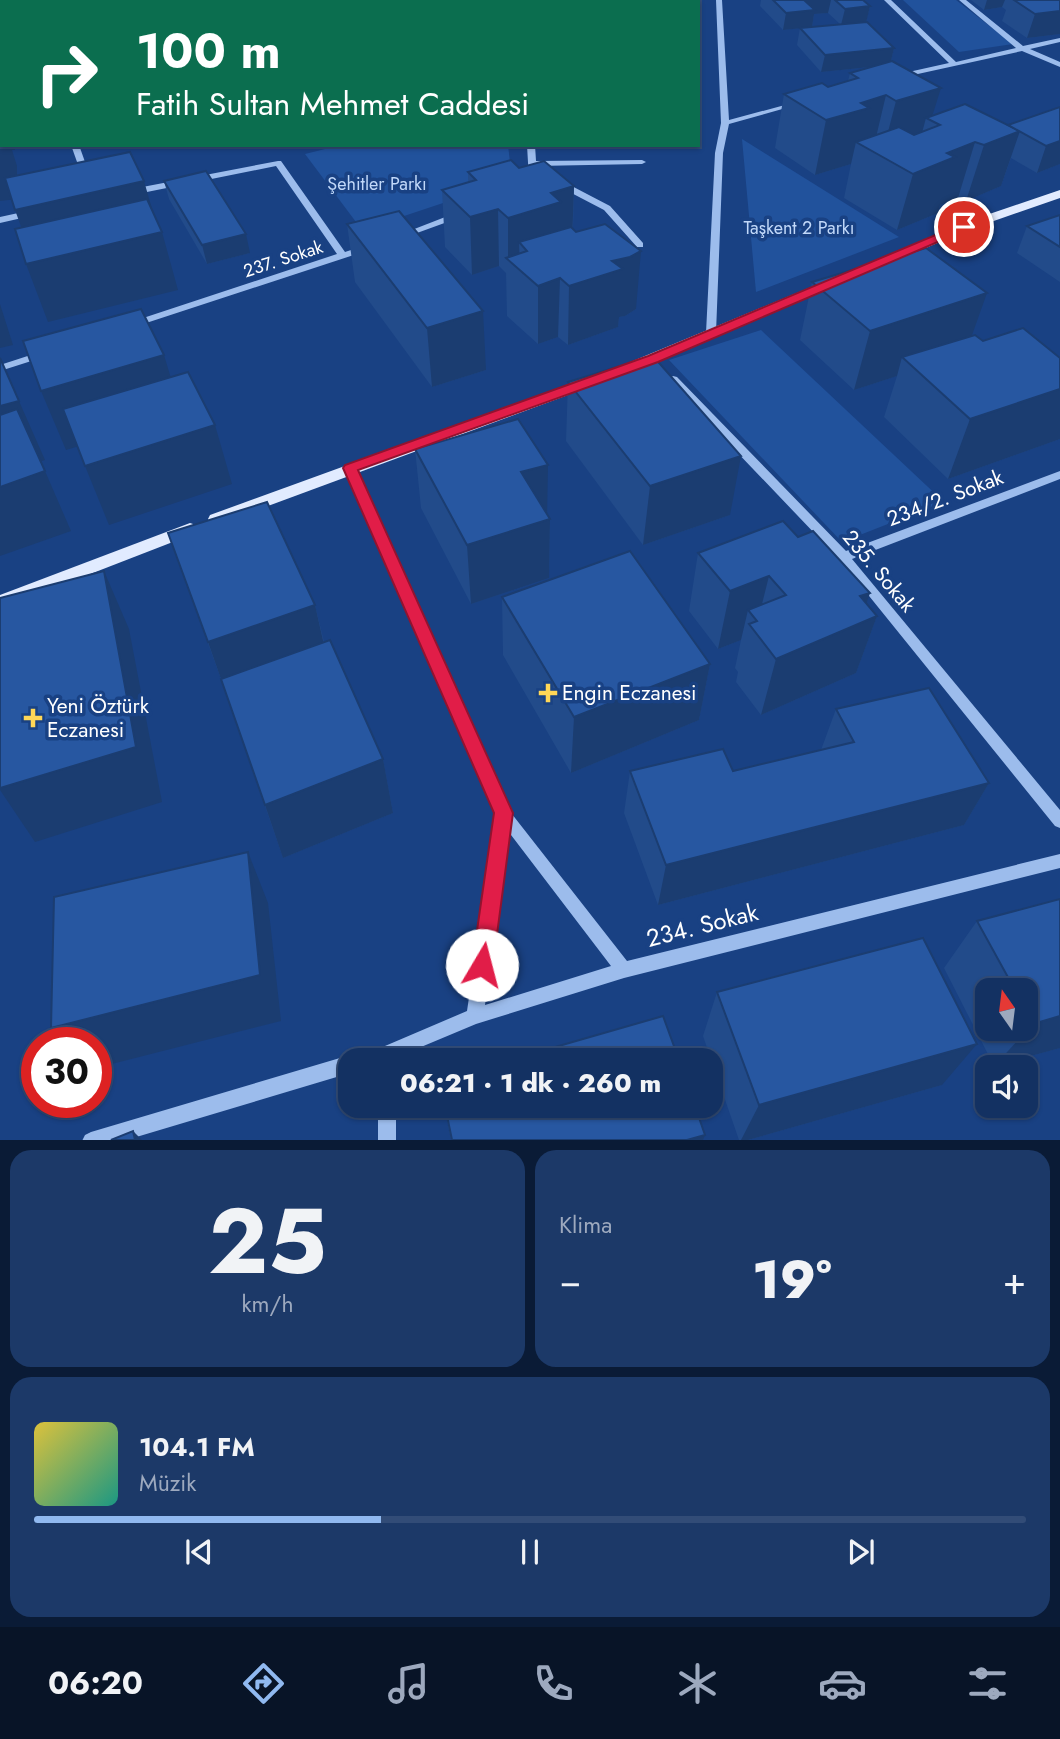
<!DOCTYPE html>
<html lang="tr">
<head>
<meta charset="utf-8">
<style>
	body { margin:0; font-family:Jost,sans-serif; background:#1c3968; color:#f1f3f6; height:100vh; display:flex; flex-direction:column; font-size:26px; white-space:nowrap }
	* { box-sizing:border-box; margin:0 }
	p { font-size:23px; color:#9da9be }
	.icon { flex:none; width:38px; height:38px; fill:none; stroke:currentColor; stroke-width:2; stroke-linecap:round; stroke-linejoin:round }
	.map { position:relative; height:1140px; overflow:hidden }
	.drawer { display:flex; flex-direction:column; gap:10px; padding:10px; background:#0a1b36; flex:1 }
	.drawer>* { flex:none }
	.hud { position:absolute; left:0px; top:0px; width:700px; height:147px; box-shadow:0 2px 5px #0004,0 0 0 2px #324c77; background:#0b6e4f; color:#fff; overflow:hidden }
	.needle { width:46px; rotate:346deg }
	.controls { position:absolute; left:975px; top:978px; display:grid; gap:14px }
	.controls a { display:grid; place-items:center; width:63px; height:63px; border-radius:14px; background:#133162; box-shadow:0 2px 5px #0004,0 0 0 2px #324c77; font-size:35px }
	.speed { position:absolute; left:21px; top:1027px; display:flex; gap:14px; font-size:35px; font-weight:700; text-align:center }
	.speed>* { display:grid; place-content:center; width:91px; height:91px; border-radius:50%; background:#133162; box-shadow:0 2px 5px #0004,0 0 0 2px #324c77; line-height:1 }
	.speed .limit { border:10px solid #d22; background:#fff; color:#111 }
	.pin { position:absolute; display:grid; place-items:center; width:60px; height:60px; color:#fff; margin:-30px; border:4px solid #fff; border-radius:50%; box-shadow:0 2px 7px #0007 }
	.me { position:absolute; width:77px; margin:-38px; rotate:8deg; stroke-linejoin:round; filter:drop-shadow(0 0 5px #0008) }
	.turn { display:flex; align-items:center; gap:24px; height:147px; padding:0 21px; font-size:32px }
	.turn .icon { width:91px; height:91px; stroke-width:2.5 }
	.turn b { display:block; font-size:49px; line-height:60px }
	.big { font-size:52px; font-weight:800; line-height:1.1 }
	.drawer .tile { flex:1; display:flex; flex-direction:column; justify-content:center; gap:10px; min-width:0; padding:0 24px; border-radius:21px; background:#1c3968 }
	.drawer .dial { align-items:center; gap:0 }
	.dial b { font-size:91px; line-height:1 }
	.song { display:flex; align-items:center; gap:21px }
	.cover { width:84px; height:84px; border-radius:10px; background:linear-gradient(135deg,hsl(50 70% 55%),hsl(170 70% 35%)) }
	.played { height:7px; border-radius:4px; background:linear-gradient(90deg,#90b9f0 35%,#324c77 35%) }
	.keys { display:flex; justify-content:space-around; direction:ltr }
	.heat { display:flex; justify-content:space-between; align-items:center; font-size:38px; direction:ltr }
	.drawer .tiles { flex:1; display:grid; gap:10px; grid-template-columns:1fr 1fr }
	.tile:last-child { grid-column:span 2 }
	.trip { position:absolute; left:338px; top:1048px; width:385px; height:70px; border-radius:21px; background:#133162; box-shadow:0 2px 5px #0004,0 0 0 2px #324c77; font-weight:800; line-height:70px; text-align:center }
	.tabs { display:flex; height:112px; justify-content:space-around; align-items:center; background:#081427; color:#9da9be }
	.tabs .icon { width:49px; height:49px }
	.tabs .selected { color:#90b9f0 }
	.tabs b { font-size:32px; color:#f1f3f6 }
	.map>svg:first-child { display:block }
	.green { fill:#21529c }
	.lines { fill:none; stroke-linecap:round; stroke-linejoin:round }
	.minor { fill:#9cbcec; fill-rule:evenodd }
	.major { fill:#e1ebff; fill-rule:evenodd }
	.wall { fill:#224b8a; fill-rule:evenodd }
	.shaded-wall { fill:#1b3d71 }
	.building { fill:#2757a1; stroke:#1b3d71; stroke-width:2 }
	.route { fill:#e11d48; stroke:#92132f; stroke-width:2 }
	.poi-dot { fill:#ffd757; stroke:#194183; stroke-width:2.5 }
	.labels { text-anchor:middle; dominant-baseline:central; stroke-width:7; stroke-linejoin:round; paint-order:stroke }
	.far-park-label { font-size:18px; fill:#c1d8f9; stroke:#194183 }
	.far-street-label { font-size:18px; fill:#fff; stroke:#194183 }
	.street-label { font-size:21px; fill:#fff; stroke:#194183 }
	.poi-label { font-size:21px; fill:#fff; stroke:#194183; text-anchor:start }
	.near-street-label { font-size:24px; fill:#fff; stroke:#194183 }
</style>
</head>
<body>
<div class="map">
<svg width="1060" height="1141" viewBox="0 0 1060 1141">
	<rect width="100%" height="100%" fill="#194183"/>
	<g class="green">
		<polygon points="903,0 956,0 1013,44 959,52"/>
		<polygon points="742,139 899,237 756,292"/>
		<polygon points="341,145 508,145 512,180 362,230 305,154"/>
		<polygon points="761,330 944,502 842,542 669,360"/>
	</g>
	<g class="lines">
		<g class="minor">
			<polygon points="224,0 230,0 231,2 225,2"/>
			<polygon points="512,0 531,0 529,2 509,2"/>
			<polygon points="716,0 722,0 729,120 796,102 800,104 729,124 723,153 716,333 711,336 706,333 715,153 721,123"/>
			<polygon points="884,0 891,0 956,62 1016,48 959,0 966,0 1023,46 1060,38 1060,42 1030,49 1060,62 1060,67 1022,51 895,79 895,75 949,63"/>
			<rect x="0" y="35" width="2" height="4"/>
			<polygon points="71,145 79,145 90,176 89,178 82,176"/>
			<polygon points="527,145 535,145 536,161 642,160 646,162 642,164 536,166 537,180 533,183 529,180"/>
			<polygon points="278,161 281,161 345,252 366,245 371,248 369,250 137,326 131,326 131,322 337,254 276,166 132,195 128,192 132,189"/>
			<polygon points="558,182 564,182 610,206 643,243 643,247 637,247 604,210 558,186"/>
			<polygon points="32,210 35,211 35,215 0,223 0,217"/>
			<polygon points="458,212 461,213 461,217 406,237 399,235"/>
			<polygon points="43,351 47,352 47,356 0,371 0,365"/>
			<polygon points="673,376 677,377 846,551 1060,471 1060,479 852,559 1060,810 1060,828 1055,826 840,560 669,381 668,379"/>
			<path d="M350,464L356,468L508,809L627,961L1060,854V868L624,978L476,1024L390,1060H350V1073L123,1141H82L85,1135L91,1132L350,1055L356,1058L358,1054L385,1046L467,1011L496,813L344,468ZM508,831L611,966L485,1005Z"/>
			<rect x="378" y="1106" width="18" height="35"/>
		</g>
		<g class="major">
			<polygon points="1060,190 1060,198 968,230 867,273 857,273 855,270 960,224"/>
			<polygon points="833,278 838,279 838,285 638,369 633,371 626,366 628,363"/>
			<polygon points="590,377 595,379 597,382 595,385 222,523 210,523 208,519 210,515"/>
			<polygon points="190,523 196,525 198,529 196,533 0,609 0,595"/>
		</g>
	</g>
	<g class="wall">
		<path d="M761,0H863L870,6L866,22L894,48L891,61L933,115L1008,125L1060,107V164L1037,173L1011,158L1001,186L966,201L958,198L940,205L938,213L897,230L844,198L851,164L815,175L775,148L784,94L828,87L848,81L850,73L870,67L821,72L797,45L800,28L783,30L760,6ZM828,13L840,24L812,27L814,14Z"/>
		<polygon points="971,0 1060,0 1060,34 1027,38 1002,21 1006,10 1002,7 984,10"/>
		<polygon points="519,168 574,186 573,229 636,309 625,316 619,317 618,327 568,345 558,337 538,344 507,316 506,273 499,266 472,275 445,247 442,190 468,183 468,172"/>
		<polygon points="164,181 250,253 207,264 169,199"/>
		<polygon points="1060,215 1060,282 1017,253 1027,226"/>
		<polygon points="347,224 486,370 432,387 355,282"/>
		<polygon points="812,282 971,336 1060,439 948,479 884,417 897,376 854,390 800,340"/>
		<polygon points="568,382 730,515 643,545 566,441"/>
		<polygon points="415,449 547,514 550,519 549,578 471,604 421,508"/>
		<polygon points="168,533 315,605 324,642 383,759 393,813 283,858 226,693"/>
		<polygon points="798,537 866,603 877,616 856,673 761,715 736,682 738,672 735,668 741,640 718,649 689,611 698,553"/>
		<polygon points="502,597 710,664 699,720 571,773 503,655"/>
		<polygon points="836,709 989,783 964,825 658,905 624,813 630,771 733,771 821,750"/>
		<path d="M1060,899V1048L994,1066L944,968L977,921ZM987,990H1026V1029H987Z"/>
		<polygon points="717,992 942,1085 748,1140 739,1140 703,1036"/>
		<polygon points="444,1106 695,1106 703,1140 451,1140"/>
	</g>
	<g class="shaded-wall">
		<rect x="132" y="0" width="67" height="2"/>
		<polygon points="804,0 831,0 828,13 814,14 812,27 783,30 786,13"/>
		<polygon points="987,0 1005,0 1002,7 984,10"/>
		<polygon points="870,6 866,23 841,25 845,9"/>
		<polygon points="2,9 2,27 0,27 0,10"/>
		<polygon points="1060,11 1060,34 1027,38 1035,14"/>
		<polygon points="894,48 890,65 821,72 825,55"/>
		<polygon points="0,81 2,86 2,145 15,145 15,150 12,150 17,166 17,199 0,201"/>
		<polygon points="941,88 931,120 926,118 919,144 882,155 896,101"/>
		<polygon points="886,95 873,150 856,142 851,164 815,175 826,120 861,103"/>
		<polygon points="1020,131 1001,186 966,201 984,145"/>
		<polygon points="1060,141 1060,164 1037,173 1046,146"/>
		<polygon points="975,142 958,198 940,205 938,213 897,230 913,174 947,153"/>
		<polygon points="144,181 159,233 162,232 178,290 48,322 26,264 34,262 15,210"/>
		<polygon points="574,186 572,242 527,251 519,242 520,270 508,260 508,218 551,193"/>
		<polygon points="498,209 499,266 472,275 470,217"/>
		<polygon points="246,234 250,253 207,264 202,245"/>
		<polygon points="641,251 636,309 625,316 619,317 618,327 568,345 569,286 612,261"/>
		<polygon points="560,278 558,337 538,344 538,286"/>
		<polygon points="987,293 966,352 902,357 897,376 854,390 870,331"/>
		<polygon points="0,304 13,345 0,348"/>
		<polygon points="483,311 486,370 432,387 427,328"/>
		<polygon points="164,355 182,415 66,450 41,391"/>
		<polygon points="0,358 45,460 0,475"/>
		<polygon points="1060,389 1060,439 948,479 970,419"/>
		<polygon points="215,425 232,484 109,525 85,466"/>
		<polygon points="741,456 730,515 643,545 650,486"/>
		<polygon points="548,465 547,520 550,519 549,578 471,604 467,545 521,472"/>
		<polygon points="45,471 71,531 0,556 0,487"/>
		<polygon points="104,571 129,629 162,802 35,842 0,790 0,788"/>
		<polygon points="769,576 755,632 757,621 748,610 741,640 718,649 730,591"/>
		<polygon points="870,593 859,624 877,616 856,673 761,715 776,659 860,596"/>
		<polygon points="315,605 328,663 228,699 208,642"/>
		<polygon points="710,664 699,720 571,773 574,717"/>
		<polygon points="383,759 393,813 283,858 265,805"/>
		<polygon points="989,783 964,825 658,905 666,865"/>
		<polygon points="248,852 268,903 281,1021 96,1068 96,1043 64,1043 51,1028"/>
		<polygon points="1060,1016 1060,1048 994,1066 1033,1024"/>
		<polygon points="977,1044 942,1085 748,1140 741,1140 759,1105"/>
		<polygon points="133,1131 142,1140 135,1140"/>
		<polygon points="705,1135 703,1140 687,1140"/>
	</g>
	<g class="building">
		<polygon points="0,0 13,0 13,2 2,2 2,9 0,10"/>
		<polygon points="374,0 425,0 426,2 368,1"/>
		<polygon points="648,0 660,0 661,2 614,2"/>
		<polygon points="773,0 804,0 815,10 786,13"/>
		<polygon points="835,0 863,0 870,6 845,9"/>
		<polygon points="1014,0 1060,0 1060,11 1035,14"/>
		<polygon points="867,22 894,48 825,55 800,28"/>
		<polygon points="892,61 941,88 896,101 886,95 861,103 869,108 826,120 784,94 822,83 828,87 858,78 850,73"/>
		<polygon points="965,104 1020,131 984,145 975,142 947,153 955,157 913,174 856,142 899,127 914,135 940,125 926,118"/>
		<polygon points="1060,107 1060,141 1046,146 1008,125"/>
		<polygon points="130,152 144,181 15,210 5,178"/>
		<polygon points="511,160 519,168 544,161 574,186 551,193 561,202 508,218 498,209 470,217 442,190 476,180 468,172"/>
		<polygon points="206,171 246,234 202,245 164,181"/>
		<polygon points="147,199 162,232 26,264 15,229"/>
		<polygon points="399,211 483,311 427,328 347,224"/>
		<polygon points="1060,215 1060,247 1027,226"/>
		<polygon points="605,224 641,251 630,257 612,261 623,269 569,286 560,278 538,286 506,258 527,251 519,242 571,227 576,232"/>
		<polygon points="926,248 987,293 870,331 812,282"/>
		<polygon points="141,309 164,355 41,391 23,341"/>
		<polygon points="1023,328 1060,358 1060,389 970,419 902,357 975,335 983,341"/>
		<polygon points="653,356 741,456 650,486 568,382"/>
		<polygon points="0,358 19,401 0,406"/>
		<polygon points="188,372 215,425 85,466 63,409"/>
		<polygon points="17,409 45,471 0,487 0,415"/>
		<polygon points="518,419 548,465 521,472 550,519 467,545 415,449"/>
		<polygon points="267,502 315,605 208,642 168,533"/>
		<polygon points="783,521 798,537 813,531 870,593 860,596 877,616 776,659 749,624 757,621 748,610 786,595 769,576 730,591 698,553"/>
		<polygon points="630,551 710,664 574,717 502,597"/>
		<polygon points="104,571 136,747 0,788 0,598"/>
		<polygon points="330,640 383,759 265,805 221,679"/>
		<polygon points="929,688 989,783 666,865 630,771 723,749 733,771 854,742 836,709"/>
		<polygon points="248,852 260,975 51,1028 54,897"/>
		<polygon points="1060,899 1060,1016 1033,1024 1026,1009 1026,990 1015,990 977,921"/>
		<polygon points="923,938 977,1044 759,1105 717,992"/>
		<polygon points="663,1016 679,1060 510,1060"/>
		<polygon points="445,1106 695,1106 705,1135 687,1140 452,1140"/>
		<polygon points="133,1131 135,1140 111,1140"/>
	</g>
	<polygon class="route" points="964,223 968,224 968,229 658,362 358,470 513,813 493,965 490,973 482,976 475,973 472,965 494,813 343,468 345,465 648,356"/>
	<g class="poi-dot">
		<path d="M544.5 682.5h7v7h7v7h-7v7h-7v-7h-7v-7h7z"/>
		<path d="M29.5 707.5h7v7h7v7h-7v7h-7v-7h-7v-7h7z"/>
	</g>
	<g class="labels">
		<g class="far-park-label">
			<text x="377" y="184">Şehitler Parkı</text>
			<text x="799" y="228">Taşkent 2 Parkı</text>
		</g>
		<g class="far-street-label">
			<text transform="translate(283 259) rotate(-18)">237. Sokak</text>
		</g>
		<g class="street-label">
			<text transform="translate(945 498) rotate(-21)">234/2. Sokak</text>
			<text transform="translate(879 571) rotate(50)">235. Sokak</text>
		</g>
		<g class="poi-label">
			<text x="562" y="693">Engin Eczanesi</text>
			<text x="47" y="706">Yeni Öztürk<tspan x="47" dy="24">Eczanesi</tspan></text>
		</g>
		<g class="near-street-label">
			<text transform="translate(702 925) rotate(-14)">234. Sokak</text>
		</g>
	</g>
</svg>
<div class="controls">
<a><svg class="needle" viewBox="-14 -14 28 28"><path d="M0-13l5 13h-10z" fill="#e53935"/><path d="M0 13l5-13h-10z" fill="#9da9be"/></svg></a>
<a><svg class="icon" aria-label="sound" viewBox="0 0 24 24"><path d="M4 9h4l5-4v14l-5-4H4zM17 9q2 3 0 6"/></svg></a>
</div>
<div class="speed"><div class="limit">30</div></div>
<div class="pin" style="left:964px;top:227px;background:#d93025"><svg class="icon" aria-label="arrive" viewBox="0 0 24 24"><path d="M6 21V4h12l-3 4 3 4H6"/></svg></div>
<svg class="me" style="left:482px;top:965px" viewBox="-20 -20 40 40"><circle r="19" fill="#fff"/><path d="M0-13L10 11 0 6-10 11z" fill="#e11d48"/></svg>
<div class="trip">06:21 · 1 dk · 260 m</div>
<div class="hud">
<div class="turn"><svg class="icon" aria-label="right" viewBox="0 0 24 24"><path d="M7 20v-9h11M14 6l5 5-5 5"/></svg><div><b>100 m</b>Fatih Sultan Mehmet Caddesi</div></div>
</div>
</div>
<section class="drawer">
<div class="tiles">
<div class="tile dial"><b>25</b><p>km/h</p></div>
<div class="tile"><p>Klima</p>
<div class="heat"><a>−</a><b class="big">19°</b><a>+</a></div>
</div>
<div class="tile">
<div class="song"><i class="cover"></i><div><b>104.1 FM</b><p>Müzik</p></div></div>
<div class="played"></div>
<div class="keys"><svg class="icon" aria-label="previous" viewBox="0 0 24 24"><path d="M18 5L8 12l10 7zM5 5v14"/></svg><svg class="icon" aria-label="pause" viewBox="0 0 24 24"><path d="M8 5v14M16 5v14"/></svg><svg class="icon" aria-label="next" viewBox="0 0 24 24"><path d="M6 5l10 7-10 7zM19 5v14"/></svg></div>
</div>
</div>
</section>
<nav class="tabs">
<b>06:20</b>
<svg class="icon selected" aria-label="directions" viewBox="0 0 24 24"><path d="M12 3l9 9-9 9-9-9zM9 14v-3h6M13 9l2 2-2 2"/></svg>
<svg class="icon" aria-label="music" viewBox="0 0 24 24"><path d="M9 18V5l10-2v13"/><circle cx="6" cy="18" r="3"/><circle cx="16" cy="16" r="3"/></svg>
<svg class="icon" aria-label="phone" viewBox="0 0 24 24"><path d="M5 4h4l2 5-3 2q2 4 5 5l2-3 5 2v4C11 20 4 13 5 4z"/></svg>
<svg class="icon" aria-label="climate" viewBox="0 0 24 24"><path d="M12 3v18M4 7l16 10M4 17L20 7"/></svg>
<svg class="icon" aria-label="car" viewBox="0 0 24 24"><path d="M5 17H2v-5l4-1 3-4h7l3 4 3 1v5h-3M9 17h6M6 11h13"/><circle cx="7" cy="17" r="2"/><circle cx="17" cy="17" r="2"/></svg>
<svg class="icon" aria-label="filters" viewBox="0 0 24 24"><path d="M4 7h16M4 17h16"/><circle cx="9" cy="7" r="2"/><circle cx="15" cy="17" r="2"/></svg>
</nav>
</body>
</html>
